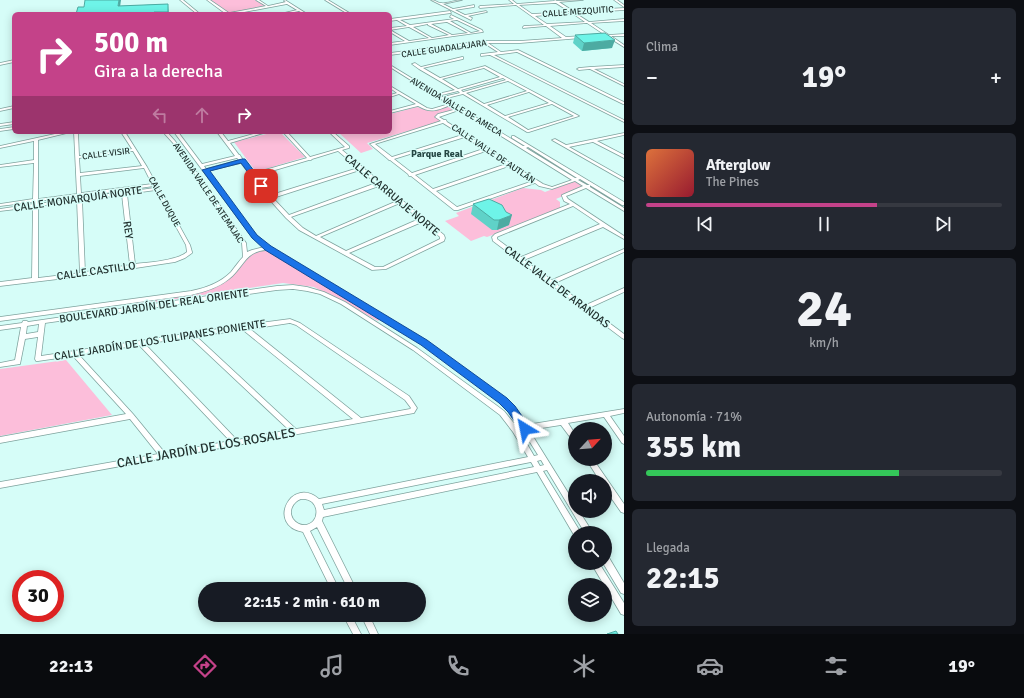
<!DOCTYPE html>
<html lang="es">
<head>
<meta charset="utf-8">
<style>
	body { margin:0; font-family:Signika,sans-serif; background:#242831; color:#f1f3f6; height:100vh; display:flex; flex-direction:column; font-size:15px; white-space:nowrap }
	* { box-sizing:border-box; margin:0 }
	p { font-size:13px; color:#9ea1a6 }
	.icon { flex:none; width:22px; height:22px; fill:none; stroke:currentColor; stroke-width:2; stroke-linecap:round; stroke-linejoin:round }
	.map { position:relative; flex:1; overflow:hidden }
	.side { display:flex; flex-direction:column; gap:8px; padding:8px; background:#0d0f14; width:400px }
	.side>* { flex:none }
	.top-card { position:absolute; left:12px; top:12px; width:380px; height:122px; border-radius:6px; box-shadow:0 2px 10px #0003; background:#c44289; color:#fff; overflow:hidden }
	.needle { width:26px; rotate:64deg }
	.fabs { position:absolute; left:568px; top:422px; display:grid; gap:8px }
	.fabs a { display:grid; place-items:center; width:44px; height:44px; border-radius:50%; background:#171b24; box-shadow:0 2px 10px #0003; font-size:20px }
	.speed { position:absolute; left:12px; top:570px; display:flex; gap:8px; font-size:20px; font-weight:700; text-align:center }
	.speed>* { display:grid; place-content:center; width:52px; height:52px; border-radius:50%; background:#171b24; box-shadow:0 2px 10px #0003; line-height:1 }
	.speed .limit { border:6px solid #d22; background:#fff; color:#111 }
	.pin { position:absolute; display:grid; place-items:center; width:34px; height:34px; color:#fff; margin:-17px; border-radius:8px; box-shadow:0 2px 6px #0006 }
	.me { position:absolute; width:44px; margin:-22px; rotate:325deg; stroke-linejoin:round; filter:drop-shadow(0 0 3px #0008) }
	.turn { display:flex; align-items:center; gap:14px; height:84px; padding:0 16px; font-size:18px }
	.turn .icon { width:52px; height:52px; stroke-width:2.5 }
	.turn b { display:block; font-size:28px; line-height:34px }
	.lanes { display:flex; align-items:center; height:38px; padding:0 16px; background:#0003; justify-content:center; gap:20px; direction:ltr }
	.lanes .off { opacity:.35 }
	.big { font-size:30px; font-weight:700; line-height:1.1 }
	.side .widget { flex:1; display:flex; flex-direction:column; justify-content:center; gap:6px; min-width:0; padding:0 14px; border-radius:6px; background:#242831 }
	.side .dial { align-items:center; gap:0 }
	.dial b { font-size:52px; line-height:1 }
	.song { display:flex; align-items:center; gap:12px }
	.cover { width:48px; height:48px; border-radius:6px; background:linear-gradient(135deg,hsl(20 70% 55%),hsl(350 70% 35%)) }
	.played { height:4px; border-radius:2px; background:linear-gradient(90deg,#c44289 65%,#363941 65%) }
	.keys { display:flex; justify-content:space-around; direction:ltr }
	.heat { display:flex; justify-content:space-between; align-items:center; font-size:22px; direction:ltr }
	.charge { height:6px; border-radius:3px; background:linear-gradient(90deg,#34c759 71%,#363941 0) }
	.trip { position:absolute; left:198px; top:582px; width:228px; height:40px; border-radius:20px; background:#171b24; box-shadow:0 2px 10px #0003; font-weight:700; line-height:40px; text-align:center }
	.menu { display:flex; height:64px; justify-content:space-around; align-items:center; background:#090b0e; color:#9ea1a6 }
	.menu .icon { width:28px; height:28px }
	.menu .current { color:#c44289 }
	.menu b { font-size:18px; color:#f1f3f6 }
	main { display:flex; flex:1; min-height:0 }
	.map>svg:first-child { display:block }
	.green { fill:#fcbeda }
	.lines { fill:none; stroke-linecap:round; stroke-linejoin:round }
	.minor-casing { stroke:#7fa39e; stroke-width:1.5 }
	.minor { fill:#fff; fill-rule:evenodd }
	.wall { fill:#5fd2c8 }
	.shaded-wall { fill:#4daba2 }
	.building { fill:#6ef4e8; stroke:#4daba2 }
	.route { fill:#1a73e8; stroke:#114b97 }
	.labels { text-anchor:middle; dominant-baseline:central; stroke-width:3; stroke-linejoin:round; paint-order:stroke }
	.far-street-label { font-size:9px; fill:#21302e; stroke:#d6fdf8 }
	.far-neighbourhood-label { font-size:10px; font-weight:bold; fill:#244643; stroke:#d6fdf8 }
	.street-label { font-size:11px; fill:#21302e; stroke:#d6fdf8 }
	.near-street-label { font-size:13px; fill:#21302e; stroke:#d6fdf8 }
</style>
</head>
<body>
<main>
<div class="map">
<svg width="624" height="634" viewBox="0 0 624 634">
	<rect width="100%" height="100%" fill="#d6fdf8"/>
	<g class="green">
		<polygon points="210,0 255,0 265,6 229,13"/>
		<polygon points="452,105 458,109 436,115 436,117 442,121 367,143 373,149 361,153 338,132 390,132 390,114 417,107 429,111"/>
		<polygon points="275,132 280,132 305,157 256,172 234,142"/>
		<polygon points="574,181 584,187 556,199 560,202 560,210 487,237 484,236 471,241 445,221 459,216 456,213 523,188 541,190 545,192"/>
		<polygon points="260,248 268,248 381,317 378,321 314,287 283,283 136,305 136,301 192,293 220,284 250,253"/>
		<polygon points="66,360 112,415 0,436 0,369"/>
	</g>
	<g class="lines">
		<defs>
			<g id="minor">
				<polygon points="180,0 183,0 200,14 197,14"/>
				<polygon points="207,0 210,0 229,13 266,6 256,0 259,0 268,6 286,2 284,1 285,0 307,14 304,14 299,11 285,14 280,14 297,10 287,4 234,14 226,14"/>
				<polygon points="325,0 328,0 351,14 348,14"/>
				<path d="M431,0C436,0 437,3 441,3C445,4 456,0 462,0L443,4L453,9L474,5V7L455,10L465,15L486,11L487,12L468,16L472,18L471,20Z"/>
				<path d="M509,0H512L517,4L554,1L555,0L557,1L583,0L559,2L573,11L624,8V10L575,13L589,22L624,19V21L591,23L609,35L624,34V36H611L624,45V47L608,37H600V35H605L587,23L550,26L566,37L582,36L583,37L581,38L520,43H488L501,52L518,50L624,102V104H623L517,52L494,55L624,120V122L490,55L481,56V54H482L498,52L484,43L390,55V53L484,41H520L562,38L546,26L523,28V27L524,26L544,25L516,5L480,8L479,7L480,6L514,4ZM556,3L570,12L532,14L519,5ZM572,13L585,22L547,24L535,16Z"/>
				<polygon points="614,0 617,0 624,5 624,7"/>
				<path d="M450,11L451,13L400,20L410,25L454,19L450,17L451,15L482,30L483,32L390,45V43L405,41L390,32V30L409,41L429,38L409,27L390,30V28L407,26L397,20L390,21V19ZM457,20L480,31L471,33L450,21ZM447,22L468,33L452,35L431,24ZM428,24V25L449,35L432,38L413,27Z"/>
				<path d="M462,57H463V59L423,68L440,78L485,66L579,116L529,132H527L463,94L447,98V96L460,93L458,91L442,95V93L455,90L419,69L412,64L415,63L421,67ZM484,68L500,77L458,89L442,79ZM503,78L506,80L463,92L461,90ZM508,81L527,91L484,104L466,93ZM529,92L549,103L505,116L487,105ZM552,104L574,116L528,130L508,117Z"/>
				<polygon points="14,60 14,62 0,65 0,63"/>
				<path d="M390,65L523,146H525L512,138V136H514L624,202V205H622L580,179L578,180L587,185H590V187L624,208V211L586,188L569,195L566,196L568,199L624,236V239L603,227L524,260L552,280L624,249V252L555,283L586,305L624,288V292L589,308L624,334V339L622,338L493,241L492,237L495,234L570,204L564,201L562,196V195L583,186L575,181L552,189L539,186L535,183L458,210H454L411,176H409L408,174L390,160H389L388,159L370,144L441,121L435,117L438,114L457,109L451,105C437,110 432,114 418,106L390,113V111L416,104L399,94L390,97V95L397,93L390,88V86L427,108L432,109L449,104L390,67ZM459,110L572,180L552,187L543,184L513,165L512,163H510L490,150L489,148H487L468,135L467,134H466L447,122L446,120H444L439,117ZM443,123L462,135L392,157L375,144ZM465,137L483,149L412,173L394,159ZM528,147L577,178H575L526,148ZM486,151L506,164L433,189L415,175ZM509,166L533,181L457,207L436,191ZM573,206L600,224L521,257L497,239V237L499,236Z"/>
				<polygon points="624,65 624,67 594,69 624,84 624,86 590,69 579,70 577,69 579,68 590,67"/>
				<polygon points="14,106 14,108 0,111 0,109"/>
				<polygon points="14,122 14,124 0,126 0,124"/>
				<polygon points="14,127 14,129 0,131 0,129"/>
				<path d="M64,132H71L38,140V199L77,194L74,132H78L79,156L132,149L121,132H125L147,167L190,245L192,252V253L185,258L175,262L83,276L0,286V282L32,278L33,207L0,211V209L33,204V202L0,206V204L33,199L34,163L0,167V165L34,160V141L0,148V146ZM133,151L142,166L80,173L79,158ZM144,168L152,184L81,193L80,176ZM154,186V188L126,192V190ZM156,190L186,245L187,252C176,261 150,262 135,264L127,194ZM122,191V192L81,198V196ZM122,195L130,265L85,272L82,200ZM77,196V198L38,204V201ZM77,201L80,273L38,278V206Z"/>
				<path d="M163,132H167L175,141L246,243L247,252L252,250L264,247L253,238L174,132H178L202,164L235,156L217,132H221L228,141L261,132H267L230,143L239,155H240L241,157L254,173L307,158L283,132H287L310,157L345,147L329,132H333L349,146V148L342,150L444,235L445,238L444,241L386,269L372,270L299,230L286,218L268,198L241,163L207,171L257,236L270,247L426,341L505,399L513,407L526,425L624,409V413L610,416L624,436V444L622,443L604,417L568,423L575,434V442L573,441L561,425L529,430L575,504V511H579L593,533H585L547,470L543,471L581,533H575L574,535L537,472L323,517L322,521L356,589H348L317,527L310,531L339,589H331L303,532C266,526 291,475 319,499L528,457L513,432L500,415L413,350L341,304L320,294L307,291L293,289L277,290L45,323L41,356L244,325L290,319L300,323L409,396L417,408L414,413L0,488V482L158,454L130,419L0,443V437L126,414L73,356L38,361H36L35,359L38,337L25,339L20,364L0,367V363L15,360L21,327L0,330V326L22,323L23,321H27L28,322L277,286L293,285L307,287L324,292L345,302L417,348L496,405L504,411L517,427H520L509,411L501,403L422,343L267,250C245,251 244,267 229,279C218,288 204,292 191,295L0,321V317L191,291C206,288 220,283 231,272C235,267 239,261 243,257L242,243L173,143ZM338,151L358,168L271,195L255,176L309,160H311L312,159ZM237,158L239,160L206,169L204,166ZM360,170L376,183L289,215L273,198ZM379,186L397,201L316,236L303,228L291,217ZM400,203L419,219L346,251L320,237ZM422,222L440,237V239L383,267H375L349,253ZM290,323L296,325L405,400L411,408L410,409L361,418L250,329ZM39,324L38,332L26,334L27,326ZM243,330L353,419L296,429L196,336ZM190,337L289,430L237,440L145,344ZM139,345L230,441L165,453L133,414L79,355ZM523,431L538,455L534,456L520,432ZM541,460L544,465L540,466L537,461ZM531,462L534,467L324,510L322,504ZM301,499C321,497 321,525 304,525C300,525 296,523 293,519C288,511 293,502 301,499Z"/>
				<polygon points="624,133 624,135 597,141 624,155 624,158 593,142 569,147 624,178 624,181 552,140 555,139 566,145"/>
				<polygon points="586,459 593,459 624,504 624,513 621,512 605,489 605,481 600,481"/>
				<polygon points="605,555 608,556 624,583 624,594 621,593 603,563 605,563"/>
				<polygon points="591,563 599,563 624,603 624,615 621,614 605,587 605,585 604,585"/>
				<polygon points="343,615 351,615 361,634 353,634"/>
				<polygon points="361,615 369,615 378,634 370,634"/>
			</g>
		</defs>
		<use href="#minor" class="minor-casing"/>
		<use href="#minor" class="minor"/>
	</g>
	<g class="wall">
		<polygon points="168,4 169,14 76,14 84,7 120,6"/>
		<polygon points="575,35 612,48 582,51 573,43"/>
		<polygon points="473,204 509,225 497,230 492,230 471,214"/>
	</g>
	<g class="shaded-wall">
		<polygon points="119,0 121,0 119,14 118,6"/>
		<polygon points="615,40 612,48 582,51 584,43"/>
		<polygon points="512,215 509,225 497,230 499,220"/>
	</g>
	<g class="building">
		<polygon points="85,0 119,0 118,6 168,4 168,12 154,12 154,14 76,14 78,7 84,7"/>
		<polygon points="605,33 615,40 584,43 575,35"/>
		<polygon points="489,199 502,205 506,212 512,215 499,220 494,220 473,204"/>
		<polygon points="616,631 618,634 607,634"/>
	</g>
	<polygon class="route" points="242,159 245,159 264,184 264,187 259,187 241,163 210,171 257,235 271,246 427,340 507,398 515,406 529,426 531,429 529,432 525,433 522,432 508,412 499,403 421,345 265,250 252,238 202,170"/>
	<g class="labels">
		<g class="far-street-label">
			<text transform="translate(578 12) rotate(-4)">CALLE MEZQUITIC</text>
			<text transform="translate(444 49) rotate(-8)">CALLE GUADALAJARA</text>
			<text transform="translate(456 107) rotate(31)">AVENIDA VALLE DE AMECA</text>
			<text transform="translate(106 154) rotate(-7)">CALLE VISIR</text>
			<text transform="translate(493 154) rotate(34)">CALLE VALLE DE AUTLÁN</text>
			<text transform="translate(208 193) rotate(56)">AVENIDA VALLE DE ATEMAJAC</text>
			<text transform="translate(164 202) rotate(61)">CALLE DUQUE</text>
		</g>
		<g class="far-neighbourhood-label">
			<text x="437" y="154">Parque Real</text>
		</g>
		<g class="street-label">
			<text transform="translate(392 195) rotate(40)">CALLE CARRUAJE NORTE</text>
			<text transform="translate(78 199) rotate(-8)">CALLE MONARQUÍA NORTE</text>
			<text transform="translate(128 230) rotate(82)">REY</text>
			<text transform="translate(96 271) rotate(-8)">CALLE CASTILLO</text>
			<text transform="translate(557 287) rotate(37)">CALLE VALLE DE ARANDAS</text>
			<text transform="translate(154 306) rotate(-8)">BOULEVARD JARDÍN DEL REAL ORIENTE</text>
			<text transform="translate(160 340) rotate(-9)">CALLE JARDÍN DE LOS TULIPANES PONIENTE</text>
		</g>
		<g class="near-street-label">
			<text transform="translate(206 448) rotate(-10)">CALLE JARDÍN DE LOS ROSALES</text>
		</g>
	</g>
</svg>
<div class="fabs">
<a><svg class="needle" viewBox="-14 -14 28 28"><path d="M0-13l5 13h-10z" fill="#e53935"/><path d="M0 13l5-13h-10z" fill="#9ea1a6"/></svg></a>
<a><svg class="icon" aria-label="sound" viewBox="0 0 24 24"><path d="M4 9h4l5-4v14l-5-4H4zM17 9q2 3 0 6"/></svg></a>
<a><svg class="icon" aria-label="search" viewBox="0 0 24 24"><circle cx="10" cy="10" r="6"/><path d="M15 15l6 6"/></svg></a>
<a><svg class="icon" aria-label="layers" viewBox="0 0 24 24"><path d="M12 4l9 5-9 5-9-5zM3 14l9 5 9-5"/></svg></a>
</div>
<div class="speed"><div class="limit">30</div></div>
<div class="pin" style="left:261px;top:186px;background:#d93025"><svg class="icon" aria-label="arrive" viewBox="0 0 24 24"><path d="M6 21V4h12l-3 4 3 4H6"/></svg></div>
<svg class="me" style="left:525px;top:429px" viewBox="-20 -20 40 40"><path d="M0-17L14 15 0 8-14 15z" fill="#1a73e8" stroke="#fff" stroke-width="4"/></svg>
<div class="trip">22:15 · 2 min · 610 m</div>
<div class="top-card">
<div class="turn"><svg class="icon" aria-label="right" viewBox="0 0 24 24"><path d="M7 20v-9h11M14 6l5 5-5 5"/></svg><div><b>500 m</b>Gira a la derecha</div></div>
<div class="lanes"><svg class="icon off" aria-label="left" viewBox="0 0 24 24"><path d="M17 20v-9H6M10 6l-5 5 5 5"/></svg><svg class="icon off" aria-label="ahead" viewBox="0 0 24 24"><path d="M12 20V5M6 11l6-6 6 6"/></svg><svg class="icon" aria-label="right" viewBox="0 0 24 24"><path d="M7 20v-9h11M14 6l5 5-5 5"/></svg></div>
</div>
</div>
<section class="side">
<div class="widget"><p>Clima</p>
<div class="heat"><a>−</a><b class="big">19°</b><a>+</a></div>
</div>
<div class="widget">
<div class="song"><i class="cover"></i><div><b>Afterglow</b><p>The Pines</p></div></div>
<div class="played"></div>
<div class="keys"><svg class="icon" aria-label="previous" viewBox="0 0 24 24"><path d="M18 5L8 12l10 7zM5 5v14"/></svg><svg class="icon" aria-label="pause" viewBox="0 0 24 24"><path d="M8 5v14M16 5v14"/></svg><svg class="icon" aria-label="next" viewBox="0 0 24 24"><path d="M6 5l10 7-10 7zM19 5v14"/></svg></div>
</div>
<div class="widget dial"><b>24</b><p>km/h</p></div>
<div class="widget"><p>Autonomía · 71%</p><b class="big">355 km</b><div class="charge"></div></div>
<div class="widget"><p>Llegada</p><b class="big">22:15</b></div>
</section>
</main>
<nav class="menu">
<b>22:13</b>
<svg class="icon current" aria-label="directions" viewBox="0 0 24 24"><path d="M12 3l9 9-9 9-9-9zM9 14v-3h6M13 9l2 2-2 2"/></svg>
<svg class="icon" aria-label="music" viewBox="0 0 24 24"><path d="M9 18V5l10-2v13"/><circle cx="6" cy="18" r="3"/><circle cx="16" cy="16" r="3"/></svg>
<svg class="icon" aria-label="phone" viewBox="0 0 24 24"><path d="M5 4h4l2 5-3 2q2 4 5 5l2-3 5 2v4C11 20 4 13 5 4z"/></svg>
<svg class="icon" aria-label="climate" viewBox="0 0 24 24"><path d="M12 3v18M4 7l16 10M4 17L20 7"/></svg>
<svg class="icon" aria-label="car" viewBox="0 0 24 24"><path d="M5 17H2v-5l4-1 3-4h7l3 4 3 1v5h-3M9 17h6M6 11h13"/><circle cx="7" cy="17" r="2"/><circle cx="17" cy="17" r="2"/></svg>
<svg class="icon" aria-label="filters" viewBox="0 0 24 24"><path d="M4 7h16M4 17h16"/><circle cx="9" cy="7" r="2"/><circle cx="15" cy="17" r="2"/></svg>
<b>19°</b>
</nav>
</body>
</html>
